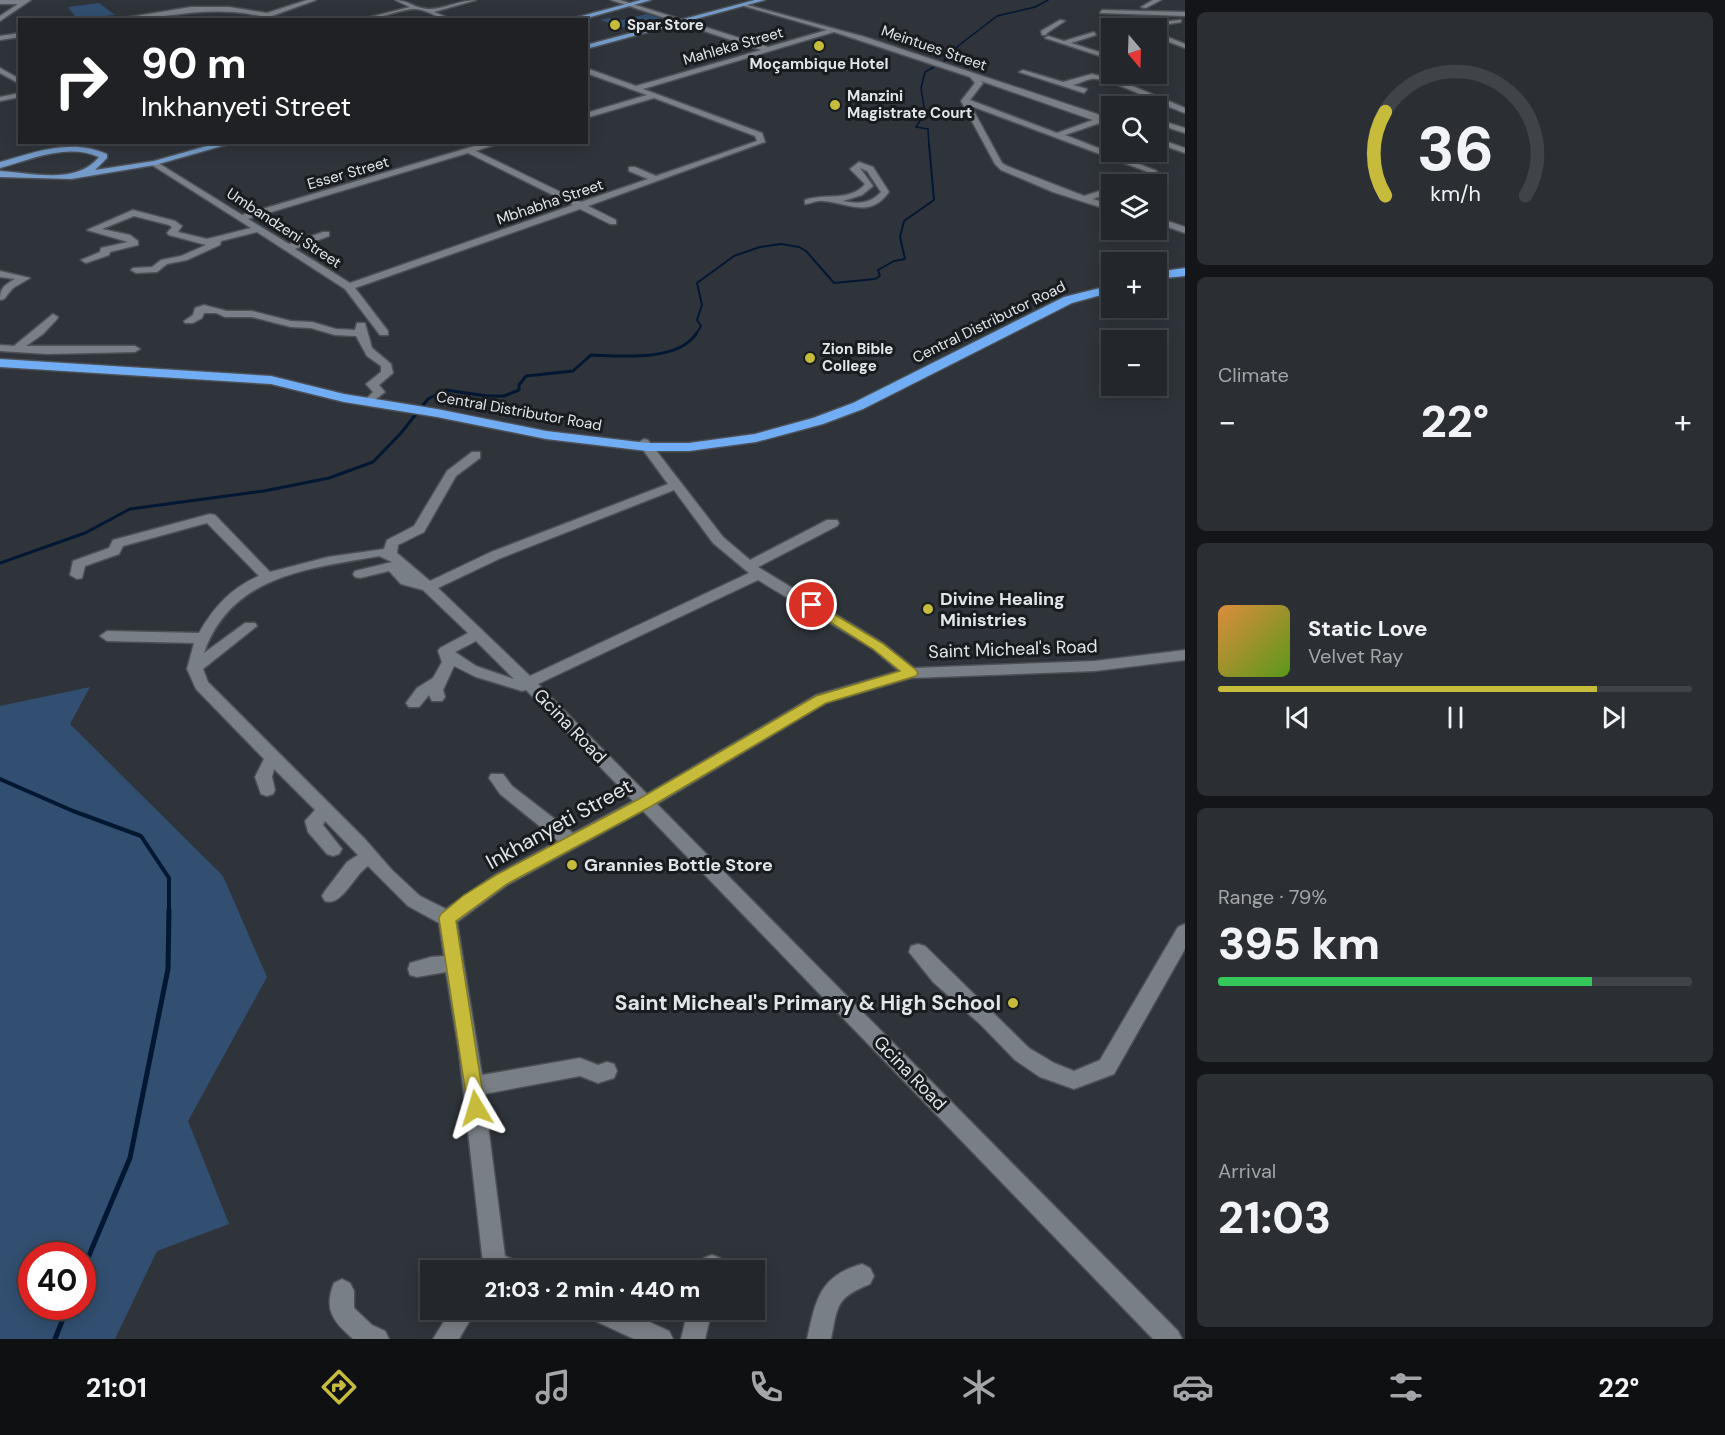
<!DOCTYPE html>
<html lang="en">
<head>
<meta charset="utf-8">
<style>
	body { margin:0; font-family:"DM Sans",sans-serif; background:#2b2f34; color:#f1f3f6; height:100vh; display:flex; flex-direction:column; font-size:22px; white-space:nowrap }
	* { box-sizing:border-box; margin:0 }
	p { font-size:20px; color:#a3a5a9 }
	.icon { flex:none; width:33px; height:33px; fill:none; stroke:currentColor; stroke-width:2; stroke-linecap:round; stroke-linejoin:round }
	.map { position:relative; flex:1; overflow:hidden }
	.sheet { display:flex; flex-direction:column; gap:12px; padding:12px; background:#131518; width:540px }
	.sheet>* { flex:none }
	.hud { position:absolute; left:18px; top:18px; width:570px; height:126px; border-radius:0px; box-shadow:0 3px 15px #0003,0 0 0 2px #404448; background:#202124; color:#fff; overflow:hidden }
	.needle { width:39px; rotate:161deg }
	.fabs { position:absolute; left:1101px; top:18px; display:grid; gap:12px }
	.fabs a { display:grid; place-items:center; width:66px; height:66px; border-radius:0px; background:#23272c; box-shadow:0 3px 15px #0003,0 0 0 2px #404448; font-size:30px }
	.speed { position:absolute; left:18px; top:1242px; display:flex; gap:12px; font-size:30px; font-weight:700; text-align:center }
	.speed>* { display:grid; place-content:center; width:78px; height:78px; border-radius:50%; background:#23272c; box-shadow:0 3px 15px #0003,0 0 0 2px #404448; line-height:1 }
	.speed .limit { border:9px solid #d22; background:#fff; color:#111 }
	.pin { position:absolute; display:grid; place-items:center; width:51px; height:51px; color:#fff; margin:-26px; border:3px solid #fff; border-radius:50%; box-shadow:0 2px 6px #0007 }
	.me { position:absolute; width:66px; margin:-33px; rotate:353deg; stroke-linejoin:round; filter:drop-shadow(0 0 4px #0008) }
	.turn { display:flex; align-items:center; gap:21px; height:126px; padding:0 24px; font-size:27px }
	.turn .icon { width:78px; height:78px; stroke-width:2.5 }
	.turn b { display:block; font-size:42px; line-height:51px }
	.big { font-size:45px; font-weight:800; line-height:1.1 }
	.sheet .card { flex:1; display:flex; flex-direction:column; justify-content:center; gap:9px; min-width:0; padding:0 21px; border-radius:9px; background:#2b2f34 }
	.sheet .dial { align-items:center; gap:0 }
	.dial svg { height:156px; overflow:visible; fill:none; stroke:#404448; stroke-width:7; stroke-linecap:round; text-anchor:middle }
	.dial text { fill:#f1f3f6; stroke:none }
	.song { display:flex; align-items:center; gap:18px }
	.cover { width:72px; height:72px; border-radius:9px; background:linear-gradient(135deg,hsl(30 70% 55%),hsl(90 70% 35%)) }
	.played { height:6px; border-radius:3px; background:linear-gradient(90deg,#c7bb3b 80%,#404448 80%) }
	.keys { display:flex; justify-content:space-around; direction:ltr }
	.heat { display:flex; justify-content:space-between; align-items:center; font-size:33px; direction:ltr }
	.charge { height:9px; border-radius:4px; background:linear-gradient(90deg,#34c759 79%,#404448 0) }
	.trip { position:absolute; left:420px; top:1260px; width:345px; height:60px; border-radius:0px; background:#23272c; box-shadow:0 3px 15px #0003,0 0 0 2px #404448; font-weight:800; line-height:60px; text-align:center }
	.dock { display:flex; height:96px; justify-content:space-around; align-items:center; background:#0e1012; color:#a3a5a9 }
	.dock .icon { width:42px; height:42px }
	.dock .selected { color:#c7bb3b }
	.dock b { font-size:27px; color:#f1f3f6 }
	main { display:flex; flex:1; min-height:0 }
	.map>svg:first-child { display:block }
	.green { fill:#324f71; fill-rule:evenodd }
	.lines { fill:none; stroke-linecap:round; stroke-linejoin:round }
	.stream-far4 { stroke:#021732; stroke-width:1.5 }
	.stream-far3 { stroke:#021732; stroke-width:2 }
	.stream-far2 { stroke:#021732; stroke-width:3 }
	.stream-far1 { stroke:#021732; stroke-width:4 }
	.stream { stroke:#021732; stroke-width:5 }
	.minor-casing { stroke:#4c5055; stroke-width:3 }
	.major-casing { stroke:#4c5055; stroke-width:3 }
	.highway-casing { stroke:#4c5055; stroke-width:3 }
	.minor { fill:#797f86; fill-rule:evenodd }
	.major { fill:#749bc9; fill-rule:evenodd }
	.highway { fill:#71adf5; fill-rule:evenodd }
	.route { fill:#c7bb3b; stroke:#817a26; stroke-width:1.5 }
	.poi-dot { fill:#c7bb3b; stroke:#191c1f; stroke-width:2 }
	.labels { text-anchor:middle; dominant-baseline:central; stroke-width:6; stroke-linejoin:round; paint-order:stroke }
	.far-poi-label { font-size:15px; font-weight:bold; fill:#e1e4e8; stroke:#191c1f; text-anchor:start }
	.far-street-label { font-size:15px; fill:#e1e4e8; stroke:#191c1f }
	.poi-label { font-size:18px; font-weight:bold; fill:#e1e4e8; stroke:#191c1f; text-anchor:start }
	.street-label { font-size:18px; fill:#e1e4e8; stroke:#191c1f }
	.near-street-label { font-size:21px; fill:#e1e4e8; stroke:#191c1f }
	.near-poi-label { font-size:21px; font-weight:bold; fill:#e1e4e8; stroke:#191c1f; text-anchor:end }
</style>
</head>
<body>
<main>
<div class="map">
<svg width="1185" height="1339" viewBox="0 0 1185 1339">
	<rect width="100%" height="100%" fill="#2f343b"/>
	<g class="green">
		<polygon points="99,3 115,15 77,19 68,7"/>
		<polygon points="647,14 668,21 631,30 600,20 609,18 618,21"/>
		<path d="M90,687L70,724L223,876L267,977L188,1121L229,1224L157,1251L115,1339H0V706ZM32,1256H82V1306H32Z"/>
	</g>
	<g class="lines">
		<polyline class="stream-far4" points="929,146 928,129 916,127 925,113 921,88 925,72 951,57 958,46 997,16 1035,7 1048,0"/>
		<polyline class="stream-far3" points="695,336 701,326 697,320 702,305 697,283 734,256 760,247 781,244 799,247 806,251 834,283 875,279 880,276 878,270 894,261 905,259 900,237 904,221 934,200 929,144"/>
		<path class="stream-far2" d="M0,563L85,533L130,509L264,491L329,478L373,462L401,433L428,399L446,390L487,396H504L519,390V385L526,376L573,371L591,355C620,356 677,362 696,334"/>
		<polyline class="stream-far1" points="0,779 73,811 141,836 169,878 169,912"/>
		<g class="stream">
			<polyline points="82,1272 130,1158 168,969 169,910"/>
			<polyline points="55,1339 68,1306"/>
		</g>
		<defs>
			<g id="minor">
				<polygon points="0,0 31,0 0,21 0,16 18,4 0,4"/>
				<path d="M307,0H316L261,20L256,18L260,16C205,4 165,20 112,20L191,7H229L267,13Z"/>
				<path d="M395,0C407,0 416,9 428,9C442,10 460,0 476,0L434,12L453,20C439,20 429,10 416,9C403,8 377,20 359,20L410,7Z"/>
				<path d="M611,0H620L768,47L827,30L744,6V4L865,37L1106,117L1112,121V126L1100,123L1065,135L1157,171C1149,182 1134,184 1121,184L1148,172L971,106L1002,163L1007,166L1084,196L1112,187V192L1093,199L1112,205V211L1053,192L1001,170L995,164L961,101L975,83L970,77L834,32L643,89L762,133L765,142L588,206L616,220V224H610L580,209L355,288L388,331V335H380L345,289L257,232L221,241L220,245L187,260L167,264L157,272L136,273L131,270L133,268L152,267L161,260L181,256L206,245L169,235L167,233L172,227L169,225L134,216L102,229L130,235L138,241V245L110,252L109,255L86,263L81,260L100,252L101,248L128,242L87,230L133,210L175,221L182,226L178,232L207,239L251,228L152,165L151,163L155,161L242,215L488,142H502L476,151L581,202L648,179L629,171V167H635L656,176L757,141L755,136L654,98L586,118V113L647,95L586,73V68L636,86L761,50ZM981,81L1093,120L1057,133L970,100L983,83ZM468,153L573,205L350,283L295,249L329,236V232H323L289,244L248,219Z"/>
				<polygon points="1153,0 1161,0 1146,8 1141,7"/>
				<polygon points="1102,10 1185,12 1185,16 1100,13"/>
				<polygon points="1060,20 1065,21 1047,33 1046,35 1042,35 1041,31"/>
				<polygon points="1181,20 1181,22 1163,25 1158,33 1185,44 1185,48 1156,37 1155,28 1159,22"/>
				<polygon points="1094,32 1096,35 1071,43 1112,56 1112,60 1045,38 1048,36 1064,41"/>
				<polygon points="20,33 20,37 0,40 0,36"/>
				<polygon points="0,68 20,79 20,84 0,73"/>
				<path d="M1112,68L1110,75L1116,79L1185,108V113C1165,107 1107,76 1091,79C1085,80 1079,84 1073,85L1087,89L1084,93L1019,72L1023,70L1063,82L1092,74L1104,77L1103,73Z"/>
				<polygon points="20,93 20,97 0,101 0,97"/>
				<polygon points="1156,119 1185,128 1185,133 1156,124"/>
				<polygon points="1156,138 1185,148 1185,153 1156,143"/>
				<path d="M859,162L873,167L889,192C869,219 850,203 823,201C817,200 811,204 805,204V200C824,193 851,202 865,184L850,169ZM860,168L867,171L881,192C870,204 858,204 843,201L862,195L873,186Z"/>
				<polygon points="1156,217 1185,227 1185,233 1156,223"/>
				<path d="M0,271L30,278L13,288L4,299L0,300C0,288 4,285 15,279L0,277Z"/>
				<polygon points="204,305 227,311 252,311 291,321 312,322 336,329 355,330 357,323 365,323 372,348 391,364 393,373 379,385 385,392 372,402 366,399 373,392 366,384 381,372 381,366 367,356 356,336 335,335 311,328 291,327 252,317 225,317 216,313 204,313 202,318 193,323 185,323 184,321 193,315 195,308"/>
				<polygon points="53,314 58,317 57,319 43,334 26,346 135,346 140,349 135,352 48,354 0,351 0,345 14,346"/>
				<path d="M644,439L648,440L723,537L750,560L827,520H837L839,523L837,526L758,567L883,643L914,668L1095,661L1185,650V660L1095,671L911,678L826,703L657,804L1178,1331L1182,1339H1153L643,811L507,885L457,922L482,1075L580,1058L598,1065L607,1062L614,1064L617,1071L614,1078L598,1083L580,1076L484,1094L505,1256L519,1262L522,1270H486L483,1263L459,1052L446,972L417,977L410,975L408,969L410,963L431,957L444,956L439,923L408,906L368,866C354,875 342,907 325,901L322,896L325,891L347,862L358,855L325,821L323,825L342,849L339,854L333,856L327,854L308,832L305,821L315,810L274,769L272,777L275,790L273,794L267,796L261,794L255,777L264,759L196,689L187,669L194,643L107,641L100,636L107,631L199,633C214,607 231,588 259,576L207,523L123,546L119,554L85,566L82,578L77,579L70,575L73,561L109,548L113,540L210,514L215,515L270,572L328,557L384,549L387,540L414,526L447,471L472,452H480V458L456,476L424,532L398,545L397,553L430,581L491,552L668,484L638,443ZM674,490L713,543L749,573L530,676L438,588L501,558ZM379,556L392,562L355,571L353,574L355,577L360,578L389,571L401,584L423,590L468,633L440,648L438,651L442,662L433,678L417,688L406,703L409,707H419L429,695L432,701H442L445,697L443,690L454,666L476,677L522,691L526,690L633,801L573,833L512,786L503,774H491L489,778L500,794L558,841L495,875L446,909L420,896L392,870L364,838L208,682L203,669L257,626L255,623H245L204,653C231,575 308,569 379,556ZM758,580L873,649L899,671L816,695L647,794L538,684ZM476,641L514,679L476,666L455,652Z"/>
				<polygon points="1185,924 1185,949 1114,1074 1074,1089 1040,1077 1015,1060 981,1025 933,982 909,952 911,946 918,944 925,946 1029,1048 1054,1063 1074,1071 1100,1060 1178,927"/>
				<polygon points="712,1255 720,1258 723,1266 722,1270 700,1270 704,1258"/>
				<path d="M862,1264L870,1268L874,1276L870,1284C836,1298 838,1304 831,1339H807C816,1300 819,1276 862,1264Z"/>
				<path d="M342,1279L350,1283L354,1291V1308L372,1325L385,1331L389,1339H353C334,1322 323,1310 334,1283Z"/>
				<polygon points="451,1310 476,1310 459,1339 433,1339"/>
				<polygon points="585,1310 623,1310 669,1331 673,1339 634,1339 589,1318"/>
				<polygon points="688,1310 712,1310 705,1339 681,1339"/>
			</g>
			<g id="major">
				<polygon points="641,0 651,0 580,20 567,20"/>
				<polygon points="755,0 765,0 586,49 586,45"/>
				<path d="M221,142H236L155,165L71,179L0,177V171C32,173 76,185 99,157C67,143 32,159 0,168V162C36,152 71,138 107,154V158L95,170L154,161Z"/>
			</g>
			<g id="highway">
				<polygon points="1185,268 1185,276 1156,279 1156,272"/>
				<polygon points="1112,285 1112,292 1072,303 863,409 823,424 756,442 689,451 647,451 546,439 437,417 344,402 271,384 0,367 0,359 271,376 344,394 437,409 546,431 647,443 689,443 755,434 813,418 853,403 1064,297"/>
			</g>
		</defs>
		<use href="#minor" class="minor-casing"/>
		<use href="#major" class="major-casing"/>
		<use href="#highway" class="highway-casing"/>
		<use href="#minor" class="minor"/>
		<use href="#major" class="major"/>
		<use href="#highway" class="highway"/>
	</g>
	<polygon class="route" points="812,601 882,643 916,670 918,673 916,676 826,703 650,807 507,884 456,921 485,1108 482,1114 476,1117 469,1114 439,918 441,914 464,895 496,875 639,799 816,696 900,671 873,649 808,608 806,605"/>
	<g class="poi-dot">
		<circle cx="615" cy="25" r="6"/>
		<circle cx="819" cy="46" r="6"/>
		<circle cx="835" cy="105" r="6"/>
		<circle cx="810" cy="358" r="6"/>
		<circle cx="928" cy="609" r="6"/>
		<circle cx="572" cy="865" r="6"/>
		<circle cx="1013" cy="1003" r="6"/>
	</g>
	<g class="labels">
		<g class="far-poi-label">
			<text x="627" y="25">Spar Store</text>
			<text x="819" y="64" text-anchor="middle">Moçambique Hotel</text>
			<text x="847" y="96">Manzini<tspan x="847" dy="17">Magistrate Court</tspan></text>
			<text x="822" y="349">Zion Bible<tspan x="822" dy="17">College</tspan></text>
		</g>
		<g class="far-street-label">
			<text transform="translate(733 46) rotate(-16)">Mahleka Street</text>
			<text transform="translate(934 48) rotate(19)">Meintues Street</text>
			<text transform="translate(348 173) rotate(-16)">Esser Street</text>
			<text transform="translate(550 202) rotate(-19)">Mbhabha Street</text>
			<text transform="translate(284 228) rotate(33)">Umbandzeni Street</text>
			<text transform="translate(989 322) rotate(-26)">Central Distributor Road</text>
			<text transform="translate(519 411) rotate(10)">Central Distributor Road</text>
		</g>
		<g class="poi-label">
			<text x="940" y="599">Divine Healing<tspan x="940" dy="21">Ministries</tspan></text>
			<text x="584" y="865">Grannies Bottle Store</text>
		</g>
		<g class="street-label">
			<text transform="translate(1013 649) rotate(-2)">Saint Micheal's Road</text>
			<text transform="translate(570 726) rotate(46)">Gcina Road</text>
			<text transform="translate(910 1073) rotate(46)">Gcina Road</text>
		</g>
		<g class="near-street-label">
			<text transform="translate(559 824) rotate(-29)">Inkhanyeti Street</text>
		</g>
		<g class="near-poi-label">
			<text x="1001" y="1003">Saint Micheal's Primary &amp; High School</text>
		</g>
	</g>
</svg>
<div class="fabs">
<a><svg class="needle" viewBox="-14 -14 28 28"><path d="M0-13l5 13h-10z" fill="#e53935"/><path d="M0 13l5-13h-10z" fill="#a3a5a9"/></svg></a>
<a><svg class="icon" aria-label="search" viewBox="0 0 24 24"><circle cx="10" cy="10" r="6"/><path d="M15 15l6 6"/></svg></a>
<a><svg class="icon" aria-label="layers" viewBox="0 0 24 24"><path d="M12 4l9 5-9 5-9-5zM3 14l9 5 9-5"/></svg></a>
<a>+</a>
<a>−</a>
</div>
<div class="speed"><div class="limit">40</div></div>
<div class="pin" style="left:812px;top:605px;background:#d93025"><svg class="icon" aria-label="arrive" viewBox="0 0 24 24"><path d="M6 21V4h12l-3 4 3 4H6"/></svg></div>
<svg class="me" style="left:476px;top:1108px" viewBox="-20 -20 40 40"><path d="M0-17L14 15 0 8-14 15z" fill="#c7bb3b" stroke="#fff" stroke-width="4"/></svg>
<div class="trip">21:03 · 2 min · 440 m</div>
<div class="hud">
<div class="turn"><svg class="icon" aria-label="right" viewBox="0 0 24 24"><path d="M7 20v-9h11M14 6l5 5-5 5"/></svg><div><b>90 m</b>Inkhanyeti Street</div></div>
</div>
</div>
<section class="sheet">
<div class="card dial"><svg viewBox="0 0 100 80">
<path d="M14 69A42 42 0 1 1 86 69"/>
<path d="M14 69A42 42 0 0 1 14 26" stroke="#c7bb3b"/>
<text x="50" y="56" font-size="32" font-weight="700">36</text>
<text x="50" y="72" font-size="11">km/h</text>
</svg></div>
<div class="card"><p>Climate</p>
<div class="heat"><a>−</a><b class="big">22°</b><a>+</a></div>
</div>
<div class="card">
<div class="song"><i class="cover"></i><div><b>Static Love</b><p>Velvet Ray</p></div></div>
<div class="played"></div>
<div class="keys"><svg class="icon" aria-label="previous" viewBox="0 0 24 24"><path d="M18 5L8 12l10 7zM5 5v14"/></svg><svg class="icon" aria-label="pause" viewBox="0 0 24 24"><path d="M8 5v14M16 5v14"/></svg><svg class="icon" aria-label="next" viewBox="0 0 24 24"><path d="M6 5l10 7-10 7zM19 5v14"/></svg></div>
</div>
<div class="card"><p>Range · 79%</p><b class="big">395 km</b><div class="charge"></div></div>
<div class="card"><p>Arrival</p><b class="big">21:03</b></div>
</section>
</main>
<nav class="dock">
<b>21:01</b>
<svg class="icon selected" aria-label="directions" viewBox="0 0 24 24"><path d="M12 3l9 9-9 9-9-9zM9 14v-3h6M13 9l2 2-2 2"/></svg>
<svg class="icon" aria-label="music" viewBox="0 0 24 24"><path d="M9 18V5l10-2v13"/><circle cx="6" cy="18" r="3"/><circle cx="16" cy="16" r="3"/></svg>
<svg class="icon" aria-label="phone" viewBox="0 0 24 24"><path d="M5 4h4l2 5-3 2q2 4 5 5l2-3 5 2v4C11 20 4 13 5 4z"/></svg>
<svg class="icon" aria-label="climate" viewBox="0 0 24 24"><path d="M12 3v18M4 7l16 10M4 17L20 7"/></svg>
<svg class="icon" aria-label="car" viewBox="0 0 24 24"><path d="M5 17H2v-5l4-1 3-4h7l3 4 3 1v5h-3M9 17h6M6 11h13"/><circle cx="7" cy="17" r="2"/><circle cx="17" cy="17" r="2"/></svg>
<svg class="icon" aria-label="filters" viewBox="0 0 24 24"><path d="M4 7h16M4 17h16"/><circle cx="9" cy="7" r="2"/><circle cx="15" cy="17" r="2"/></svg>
<b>22°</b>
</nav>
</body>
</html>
